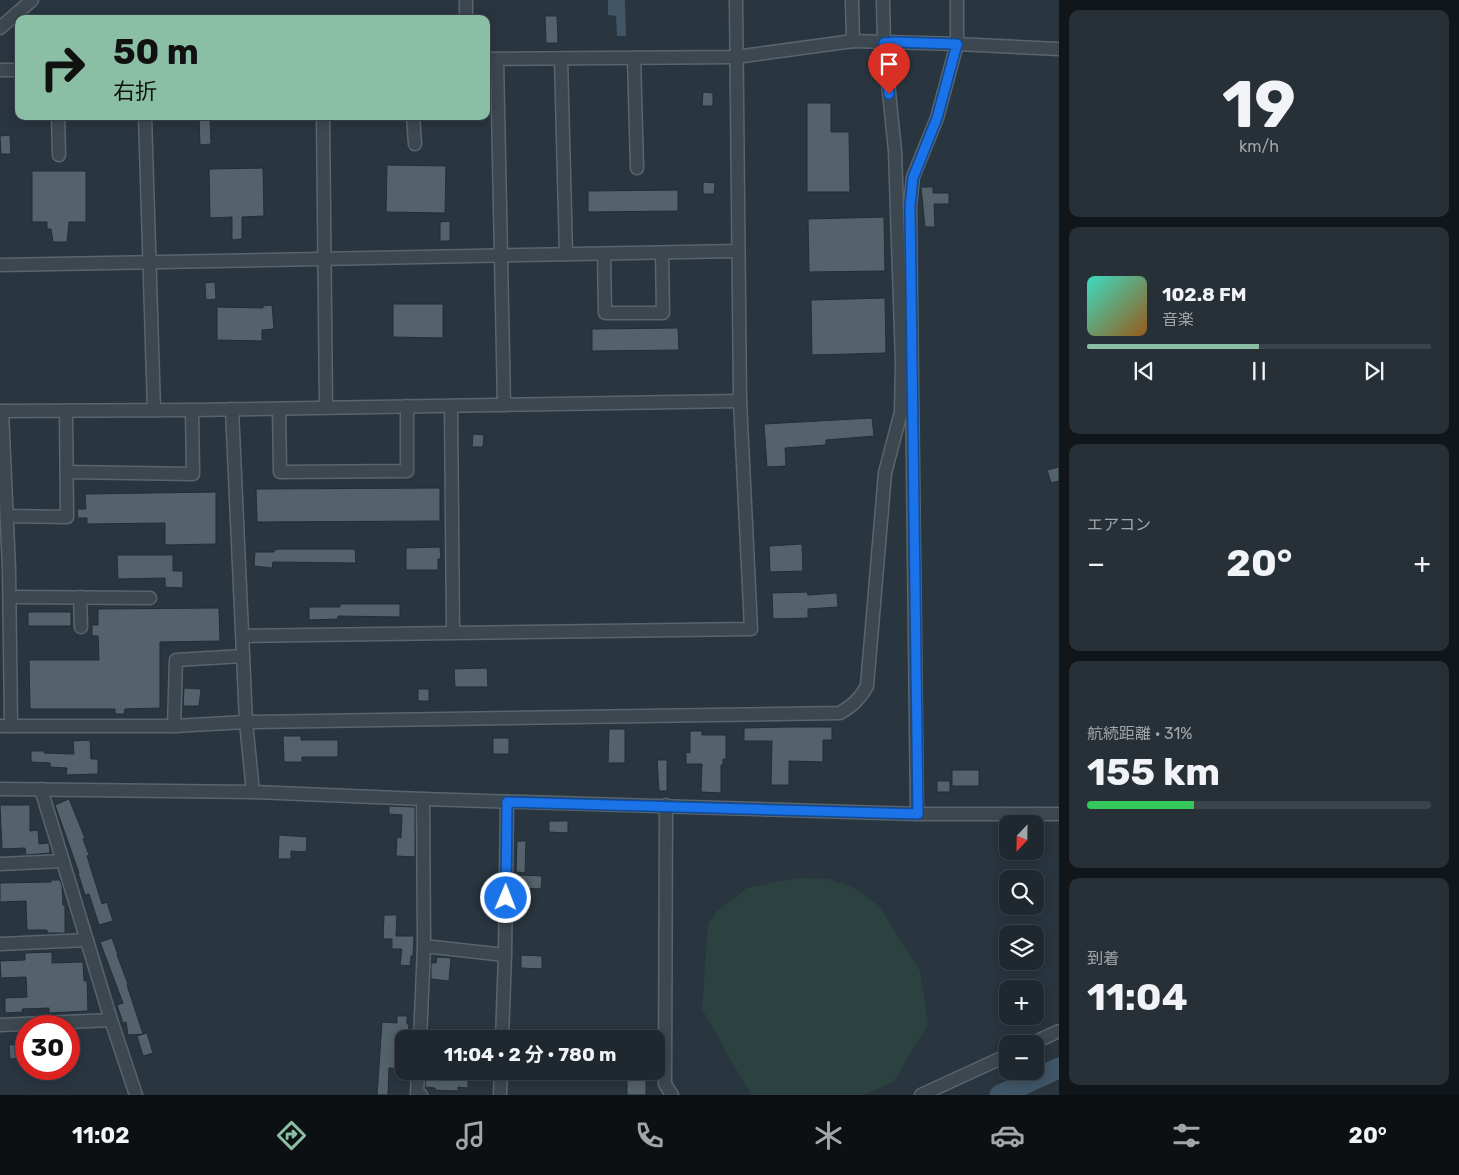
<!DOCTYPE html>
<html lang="ja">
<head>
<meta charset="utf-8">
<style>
	body { margin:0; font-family:Rubik,"Noto Sans JP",sans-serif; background:#273037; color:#f1f3f6; height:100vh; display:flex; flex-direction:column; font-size:19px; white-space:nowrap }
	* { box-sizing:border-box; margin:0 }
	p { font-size:16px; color:#a1a6aa }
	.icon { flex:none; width:28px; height:28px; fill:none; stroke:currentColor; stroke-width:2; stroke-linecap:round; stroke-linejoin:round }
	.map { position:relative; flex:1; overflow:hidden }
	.details { display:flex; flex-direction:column; gap:10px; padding:10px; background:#11161a; width:400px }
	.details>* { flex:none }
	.hud { position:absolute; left:15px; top:15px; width:475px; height:105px; border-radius:10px; box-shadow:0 2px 12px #0003,0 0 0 1px #3c444b; background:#8abfa5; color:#111; overflow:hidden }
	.needle { width:32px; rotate:202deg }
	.fabs { position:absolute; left:999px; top:815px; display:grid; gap:10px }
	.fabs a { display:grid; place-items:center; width:45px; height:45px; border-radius:10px; background:#1f282f; box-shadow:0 2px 12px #0003,0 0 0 1px #3c444b; font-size:25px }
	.speed { position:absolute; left:15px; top:1015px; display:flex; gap:10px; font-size:25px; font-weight:700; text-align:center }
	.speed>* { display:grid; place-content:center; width:65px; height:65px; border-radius:50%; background:#1f282f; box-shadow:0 2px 12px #0003,0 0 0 1px #3c444b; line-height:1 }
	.speed .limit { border:8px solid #d22; background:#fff; color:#111 }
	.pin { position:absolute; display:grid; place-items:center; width:42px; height:42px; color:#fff; margin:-51px -21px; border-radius:50% 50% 50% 0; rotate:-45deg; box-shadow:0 0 5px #0007 }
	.pin .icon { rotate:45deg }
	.me { position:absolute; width:55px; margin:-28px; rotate:1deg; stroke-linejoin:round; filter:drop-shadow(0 0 4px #0008) }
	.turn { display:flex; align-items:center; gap:18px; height:105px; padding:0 15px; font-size:22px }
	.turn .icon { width:65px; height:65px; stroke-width:2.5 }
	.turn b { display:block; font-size:35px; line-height:42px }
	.big { font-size:38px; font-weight:700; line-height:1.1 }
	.details .tile { flex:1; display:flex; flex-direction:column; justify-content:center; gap:8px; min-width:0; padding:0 18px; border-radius:10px; background:#273037 }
	.details .dial { align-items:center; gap:0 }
	.dial b { font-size:65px; line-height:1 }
	.song { display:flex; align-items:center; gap:15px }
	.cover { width:60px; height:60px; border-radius:8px; background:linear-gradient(135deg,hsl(170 70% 55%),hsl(30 70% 35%)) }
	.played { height:5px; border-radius:2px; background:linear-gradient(90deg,#8abfa5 50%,#3c444b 50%) }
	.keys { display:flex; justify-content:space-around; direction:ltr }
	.heat { display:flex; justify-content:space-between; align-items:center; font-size:28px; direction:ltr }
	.charge { height:8px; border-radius:4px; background:linear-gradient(90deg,#34c759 31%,#3c444b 0) }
	.trip { position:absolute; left:395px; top:1030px; width:270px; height:50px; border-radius:10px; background:#1f282f; box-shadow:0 2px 12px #0003,0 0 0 1px #3c444b; font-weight:700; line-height:50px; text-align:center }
	.tab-bar { display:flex; height:80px; justify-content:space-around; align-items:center; background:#0c1013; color:#a1a6aa }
	.tab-bar .icon { width:35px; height:35px }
	.tab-bar .selected { color:#8abfa5 }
	.tab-bar b { font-size:22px; color:#f1f3f6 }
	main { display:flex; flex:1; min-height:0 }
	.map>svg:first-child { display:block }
	.green { fill:#2b4240 }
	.water { fill:#405566 }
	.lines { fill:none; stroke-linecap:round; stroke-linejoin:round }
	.river { stroke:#405566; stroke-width:21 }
	.building { fill:#54626b; stroke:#232e36 }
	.minor-casing { stroke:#5a646c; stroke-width:15 }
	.minor { stroke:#3c474f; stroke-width:12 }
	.route-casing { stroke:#114b97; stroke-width:12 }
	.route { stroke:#1a73e8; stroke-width:9 }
</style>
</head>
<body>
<main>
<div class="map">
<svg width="1059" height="1095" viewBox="0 0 1059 1095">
	<rect width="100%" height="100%" fill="#29353f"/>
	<polygon class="green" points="797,878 828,879 855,888 879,906 920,971 928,1024 894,1082 864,1095 752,1095 733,1064 702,1009 708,924 717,911 747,888"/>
	<polygon class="water" points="608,0 625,0 626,36 617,36 616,16 608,15"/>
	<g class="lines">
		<polyline class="river" points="1000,1095 1059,1068"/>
	</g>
	<g class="building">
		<polygon points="545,16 557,16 558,43 546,43"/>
		<polygon points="703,92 713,93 713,106 702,106"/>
		<polygon points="807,103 831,103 831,132 849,132 850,192 807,192"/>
		<polygon points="199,117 210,117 211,144 200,145"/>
		<polygon points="10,135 11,154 1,154 0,136"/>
		<polygon points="387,165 446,166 445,213 386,212"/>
		<polygon points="263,168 264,216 242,217 242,239 232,240 232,217 210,218 209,169"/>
		<polygon points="32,171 86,171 86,222 69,222 67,242 53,242 51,229 47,229 47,222 32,222"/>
		<polygon points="703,182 715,183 714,194 703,194"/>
		<polygon points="921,187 933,187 933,193 949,193 949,204 934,204 935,227 925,227"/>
		<polygon points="678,190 678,211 588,212 588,191"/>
		<polygon points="884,217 885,271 809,272 808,219"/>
		<polygon points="450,221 450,241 440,241 440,222"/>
		<polygon points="215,282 216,299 206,300 205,283"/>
		<polygon points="885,298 886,353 812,355 811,300"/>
		<polygon points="393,304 443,304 443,338 393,337"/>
		<polygon points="272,305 274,329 262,330 262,341 217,340 217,307 263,308 263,306"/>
		<polygon points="678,328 679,350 592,351 592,329"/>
		<polygon points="872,418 874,436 826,440 826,445 785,448 786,466 767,467 764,424"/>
		<polygon points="473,434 484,435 483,447 472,447"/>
		<polygon points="1059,467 1059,481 1051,483 1047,470"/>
		<polygon points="440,488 440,521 257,522 256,489"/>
		<polygon points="216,492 216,544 165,545 165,523 87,524 87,518 78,518 77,509 86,509 85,494"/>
		<polygon points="802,544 803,571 770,572 769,546"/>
		<polygon points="440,547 441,559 438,559 438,570 406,570 406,548"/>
		<polygon points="355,549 356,563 273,562 272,568 254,566 255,552 274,552 274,550 279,549"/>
		<polygon points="117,555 173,555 173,571 183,571 183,588 165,587 165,578 118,579"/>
		<polygon points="807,592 808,595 837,593 838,607 808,609 808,618 773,619 772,593"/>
		<polygon points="340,604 400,604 400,617 338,616 338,619 309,620 309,607 340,607"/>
		<polygon points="219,608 220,641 160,642 160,708 125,709 124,714 115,714 115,709 30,709 29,660 99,660 98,636 92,636 92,625 98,625 98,609"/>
		<rect x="28" y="612" width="43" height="14"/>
		<polygon points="487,668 488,687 455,687 454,669"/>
		<polygon points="184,688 201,689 199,706 183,706"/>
		<rect x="418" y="689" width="11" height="12"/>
		<polygon points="788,727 832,727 832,740 823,740 823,762 789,761 789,785 771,785 772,741 744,741 744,728"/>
		<polygon points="609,729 625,729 625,763 608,763"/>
		<polygon points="690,731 702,731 702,735 726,735 726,759 723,759 723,765 721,765 721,793 701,792 702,764 686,764 686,752 690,753"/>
		<polygon points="283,736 301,736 301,740 338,740 338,757 302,757 302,762 284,762"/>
		<rect x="493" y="738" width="16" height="16"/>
		<polygon points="90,740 91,759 98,759 98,774 66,775 67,768 50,767 50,763 31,762 31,751 44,751 44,753 74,754 73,741"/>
		<polygon points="657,760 667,760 667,791 659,791"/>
		<rect x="952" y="770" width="27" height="16"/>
		<rect x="937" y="781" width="13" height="11"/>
		<polygon points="69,799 85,838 83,839 89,855 87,856 102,904 107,902 113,921 99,925 89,894 85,895 78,873 79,873 55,805"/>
		<polygon points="0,805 30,805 30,831 38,830 39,844 49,843 50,853 26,855 25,848 2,849"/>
		<polygon points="389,806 415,807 415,857 396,856 397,837 401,838 402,815 389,814"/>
		<polygon points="549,821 568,821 568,833 549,832"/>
		<polygon points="279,835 307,837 306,852 291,851 291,859 278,859"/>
		<polygon points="517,841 526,841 525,873 516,872"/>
		<polygon points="518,875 542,876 541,889 518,888"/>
		<polygon points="51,880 60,880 62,886 63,905 65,905 65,933 47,933 47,930 27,930 26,901 0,902 0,883 51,882"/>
		<polygon points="384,915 397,915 396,936 414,936 413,956 411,956 410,966 400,965 402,949 392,949 392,939 383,939"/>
		<polygon points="112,938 118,955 117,955 128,984 127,985 143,1034 128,1035 126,1022 123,1023 117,1005 123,1003 100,942"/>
		<polygon points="52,952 52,963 83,962 84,981 87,981 88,1011 49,1013 49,1008 22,1009 23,1012 5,1013 5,998 27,997 26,977 1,978 0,961 25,960 25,953"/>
		<polygon points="521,955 542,956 542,969 521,968"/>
		<polygon points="437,957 451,958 449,981 431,979 431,963 436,963"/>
		<polygon points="397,1016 407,1016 407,1024 409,1024 408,1039 404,1039 404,1069 389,1068 388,1095 377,1095 382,1022 397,1023"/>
		<polygon points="147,1033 153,1053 143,1056 137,1036"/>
		<polygon points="25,1044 26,1058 10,1059 9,1045"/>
		<polygon points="426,1071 468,1071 468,1088 458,1087 458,1091 435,1090 435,1088 425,1087"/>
		<rect x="627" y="1071" width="19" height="24"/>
	</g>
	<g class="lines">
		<defs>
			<g id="minor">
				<polyline points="466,0 466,19"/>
				<polyline points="852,0 853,41"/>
				<polyline points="0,28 32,0"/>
				<polyline points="634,58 637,168"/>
				<polyline points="486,59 736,57 853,41 957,44 1059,49"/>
				<polyline points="497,59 504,405"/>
				<polyline points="561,59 566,254"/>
				<polyline points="0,70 19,70"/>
				<polyline points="58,116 59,155"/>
				<polyline points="145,116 154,410"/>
				<polyline points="323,116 326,408"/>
				<polyline points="413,116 415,144"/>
				<polyline points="604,254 605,313 663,313 662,253"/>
				<polyline points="0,265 738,251"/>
				<polyline points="451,406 453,632"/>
				<polyline points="232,409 246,722 253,792"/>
				<polyline points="279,409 280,472 407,471 407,406"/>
				<polyline points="0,411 192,410 740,401"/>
				<polyline points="2,411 9,569 11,726"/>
				<polyline points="67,472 193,474 192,410"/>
				<polyline points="7,516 67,517 66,411"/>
				<polyline points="10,597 150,598"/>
				<polyline points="80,597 81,627"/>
				<polyline points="243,636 751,629 740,401 736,0"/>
				<path d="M0,726H174L246,722L840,713C852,706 860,699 867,686L885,473L901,412L902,363L895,151L884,43L883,0"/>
				<polyline points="174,726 176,660 243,656"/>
				<polyline points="0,789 253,792 423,799 917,814 1059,814"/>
				<polyline points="41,789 111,1020 136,1095"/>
				<polyline points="666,805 665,1084 672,1095"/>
				<polyline points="917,814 910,206 913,177 937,118 957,44 957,0"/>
				<polyline points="0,864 63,861"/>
				<polyline points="0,944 87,940"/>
				<polyline points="424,946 505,955"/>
				<polyline points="0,1025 111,1020"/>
				<polyline points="420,1039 424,946 423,799"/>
				<polyline points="502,1039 505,955 507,802"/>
				<polyline points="1031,1044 1059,1031"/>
				<polyline points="418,1071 417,1093 421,1095"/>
				<polyline points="500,1095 501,1071"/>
				<polyline points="921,1095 1008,1055"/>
			</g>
		</defs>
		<use href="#minor" class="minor-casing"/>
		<use href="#minor" class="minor"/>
	</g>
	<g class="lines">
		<defs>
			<polyline id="route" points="506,898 507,802 918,814 910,206 913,178 937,118 957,44 895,42 884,43 889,94"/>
		</defs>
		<use href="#route" class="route-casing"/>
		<use href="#route" class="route"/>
	</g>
</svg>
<div class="fabs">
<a><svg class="needle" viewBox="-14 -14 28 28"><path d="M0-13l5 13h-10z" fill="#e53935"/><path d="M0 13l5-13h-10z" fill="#a1a6aa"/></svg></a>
<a><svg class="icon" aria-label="search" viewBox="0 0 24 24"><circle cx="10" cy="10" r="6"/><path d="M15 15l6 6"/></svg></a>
<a><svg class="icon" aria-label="layers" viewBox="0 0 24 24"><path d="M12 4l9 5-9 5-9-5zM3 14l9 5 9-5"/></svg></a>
<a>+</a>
<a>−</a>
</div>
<div class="speed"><div class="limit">30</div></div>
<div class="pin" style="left:889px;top:94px;background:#d93025"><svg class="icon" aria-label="arrive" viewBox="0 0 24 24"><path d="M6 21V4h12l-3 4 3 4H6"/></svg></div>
<svg class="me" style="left:506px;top:898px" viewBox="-20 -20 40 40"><circle r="17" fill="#1a73e8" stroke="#fff" stroke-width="3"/><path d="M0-11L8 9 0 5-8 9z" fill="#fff"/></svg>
<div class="trip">11:04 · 2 分 · 780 m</div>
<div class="hud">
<div class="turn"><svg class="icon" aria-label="right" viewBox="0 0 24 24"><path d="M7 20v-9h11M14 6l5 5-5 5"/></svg><div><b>50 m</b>右折</div></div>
</div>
</div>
<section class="details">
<div class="tile dial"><b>19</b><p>km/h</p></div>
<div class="tile">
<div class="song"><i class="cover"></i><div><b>102.8 FM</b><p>音楽</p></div></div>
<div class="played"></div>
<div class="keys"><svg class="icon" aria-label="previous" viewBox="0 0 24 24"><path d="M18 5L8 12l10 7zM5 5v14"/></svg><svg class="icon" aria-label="pause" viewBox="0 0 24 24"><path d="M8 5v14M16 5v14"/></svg><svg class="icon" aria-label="next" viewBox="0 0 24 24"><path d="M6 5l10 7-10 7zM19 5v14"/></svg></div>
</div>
<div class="tile"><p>エアコン</p>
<div class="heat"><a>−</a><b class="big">20°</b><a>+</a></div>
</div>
<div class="tile"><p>航続距離 · 31%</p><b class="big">155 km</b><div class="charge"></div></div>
<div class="tile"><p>到着</p><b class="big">11:04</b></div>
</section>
</main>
<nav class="tab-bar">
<b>11:02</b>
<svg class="icon selected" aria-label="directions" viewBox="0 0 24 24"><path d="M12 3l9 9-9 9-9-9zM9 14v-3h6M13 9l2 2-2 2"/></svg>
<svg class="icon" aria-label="music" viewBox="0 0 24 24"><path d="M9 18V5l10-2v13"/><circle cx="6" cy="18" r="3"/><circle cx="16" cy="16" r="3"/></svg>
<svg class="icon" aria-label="phone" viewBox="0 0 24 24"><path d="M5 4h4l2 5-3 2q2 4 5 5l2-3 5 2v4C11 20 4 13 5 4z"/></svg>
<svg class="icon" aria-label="climate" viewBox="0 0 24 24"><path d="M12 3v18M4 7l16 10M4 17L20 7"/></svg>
<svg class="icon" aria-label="car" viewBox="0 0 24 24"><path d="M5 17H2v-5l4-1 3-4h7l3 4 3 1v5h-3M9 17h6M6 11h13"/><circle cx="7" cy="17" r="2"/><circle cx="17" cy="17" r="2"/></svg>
<svg class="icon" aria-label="filters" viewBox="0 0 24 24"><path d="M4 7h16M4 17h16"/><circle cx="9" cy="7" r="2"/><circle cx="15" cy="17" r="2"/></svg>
<b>20°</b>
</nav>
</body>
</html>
